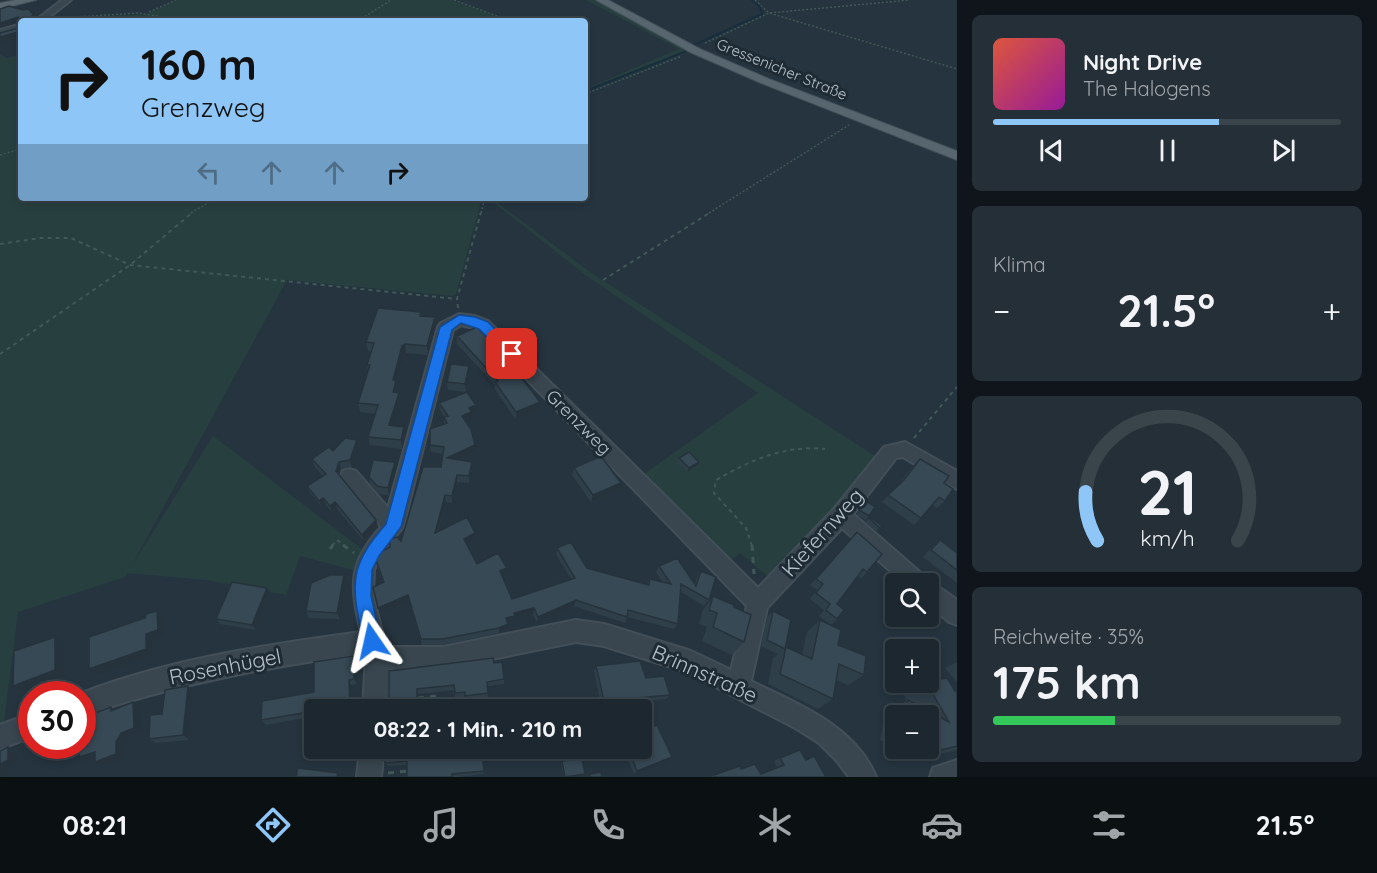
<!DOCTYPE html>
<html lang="de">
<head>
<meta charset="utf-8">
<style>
	body { margin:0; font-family:Quicksand,sans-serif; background:#252f37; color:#f1f3f6; height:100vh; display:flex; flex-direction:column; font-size:22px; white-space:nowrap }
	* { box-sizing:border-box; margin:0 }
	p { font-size:20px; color:#a0a5aa }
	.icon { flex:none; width:33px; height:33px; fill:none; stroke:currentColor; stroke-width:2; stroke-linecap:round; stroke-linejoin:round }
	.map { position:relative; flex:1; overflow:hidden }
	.side { display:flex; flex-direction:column; gap:15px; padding:15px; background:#0f151a; width:420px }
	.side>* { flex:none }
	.top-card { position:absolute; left:18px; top:18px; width:570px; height:183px; border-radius:6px; box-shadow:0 3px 9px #0003,0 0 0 2px #3a444b; background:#8ec6f7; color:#111; overflow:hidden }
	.controls { position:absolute; left:885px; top:573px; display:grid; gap:12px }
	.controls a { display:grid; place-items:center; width:54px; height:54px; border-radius:6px; background:#1c272f; box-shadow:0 3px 9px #0003,0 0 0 2px #3a444b; font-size:30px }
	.speed { position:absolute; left:18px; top:681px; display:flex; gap:12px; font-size:30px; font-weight:700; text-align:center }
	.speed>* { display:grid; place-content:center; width:78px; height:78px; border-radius:50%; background:#1c272f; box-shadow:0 3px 9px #0003,0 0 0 2px #3a444b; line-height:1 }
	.speed .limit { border:9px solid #d22; background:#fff; color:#111 }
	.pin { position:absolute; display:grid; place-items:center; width:51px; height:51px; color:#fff; margin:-26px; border-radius:12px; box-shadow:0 3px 9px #0006 }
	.me { position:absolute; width:66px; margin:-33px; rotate:349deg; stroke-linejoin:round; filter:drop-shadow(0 0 4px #0008) }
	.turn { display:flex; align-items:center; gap:21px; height:126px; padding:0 24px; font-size:27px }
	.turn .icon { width:78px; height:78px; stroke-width:2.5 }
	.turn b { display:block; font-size:42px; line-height:51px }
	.lanes { display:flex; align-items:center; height:57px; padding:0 24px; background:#0003; justify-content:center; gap:30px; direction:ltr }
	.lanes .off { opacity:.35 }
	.big { font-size:45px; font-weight:700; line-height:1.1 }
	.side .tile { flex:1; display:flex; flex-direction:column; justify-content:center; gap:9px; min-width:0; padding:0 21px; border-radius:9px; background:#252f37 }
	.side .dial { align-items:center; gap:0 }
	.dial svg { height:156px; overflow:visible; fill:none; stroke:#3a444b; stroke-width:7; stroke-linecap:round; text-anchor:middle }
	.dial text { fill:#f1f3f6; stroke:none }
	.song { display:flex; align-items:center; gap:18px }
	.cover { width:72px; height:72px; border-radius:9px; background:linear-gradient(135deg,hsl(10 70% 55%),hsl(300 70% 35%)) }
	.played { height:6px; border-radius:3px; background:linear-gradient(90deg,#8ec6f7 65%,#3a444b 65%) }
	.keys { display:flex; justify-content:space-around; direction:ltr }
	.heat { display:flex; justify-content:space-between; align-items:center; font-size:33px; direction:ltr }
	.charge { height:9px; border-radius:4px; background:linear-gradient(90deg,#34c759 35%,#3a444b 0) }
	.trip { position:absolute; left:304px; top:699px; width:348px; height:60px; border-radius:6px; background:#1c272f; box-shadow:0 3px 9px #0003,0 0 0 2px #3a444b; font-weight:700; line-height:60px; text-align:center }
	.tabs { display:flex; height:96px; justify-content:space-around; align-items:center; background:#0b1013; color:#a0a5aa }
	.tabs .icon { width:42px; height:42px }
	.tabs .on { color:#8ec6f7 }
	.tabs b { font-size:27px; color:#f1f3f6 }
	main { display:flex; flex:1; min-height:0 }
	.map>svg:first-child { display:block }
	.green { fill:#27403f }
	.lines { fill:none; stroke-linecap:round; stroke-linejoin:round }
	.stream { stroke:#182d3d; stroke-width:2 }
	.minor-casing { stroke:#434f58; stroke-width:4 }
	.major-casing { stroke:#434f58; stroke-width:2 }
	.path-far2 { stroke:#405856; stroke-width:1.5; stroke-dasharray:2 2; stroke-linecap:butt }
	.path-far1 { stroke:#405856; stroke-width:2; stroke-dasharray:4 4; stroke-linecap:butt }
	.path { stroke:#405856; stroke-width:3; stroke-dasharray:6 6; stroke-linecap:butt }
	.minor { fill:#39464f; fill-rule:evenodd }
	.major { fill:#57656f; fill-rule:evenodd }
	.wall { fill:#2f3f49 }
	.shaded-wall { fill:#26333c }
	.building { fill:#374955; stroke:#26333c; stroke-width:1.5 }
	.route { fill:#1a73e8; stroke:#114b97; stroke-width:1.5 }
	.labels { text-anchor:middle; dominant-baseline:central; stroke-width:6; stroke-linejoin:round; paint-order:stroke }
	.far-street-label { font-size:15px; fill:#b6c0ca; stroke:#1e2b34 }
	.street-label { font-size:18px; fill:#b6c0ca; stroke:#1e2b34 }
	.near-street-label { font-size:21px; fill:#b6c0ca; stroke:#1e2b34 }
</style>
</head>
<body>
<main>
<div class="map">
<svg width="957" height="777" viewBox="0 0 957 777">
	<rect width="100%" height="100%" fill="#25343f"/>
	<g class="green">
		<polygon points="177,0 451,0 509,21 53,21 98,16 147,14"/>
		<polygon points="586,0 596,0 690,52 585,92 585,89 679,49"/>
		<polygon points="0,54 7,58 21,54 21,198 482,198 456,294 453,296 287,280 131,567 213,436 362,549 353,570 300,556 286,595 206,580 128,573 125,577 18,612 3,729 0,731"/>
		<polygon points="488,198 491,198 590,272 878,458 774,582 740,553 726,564 640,477 758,393 584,274"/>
	</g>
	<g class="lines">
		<g class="stream">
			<polyline points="692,46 762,14 760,7 752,0"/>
			<polyline points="585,91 687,51"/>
		</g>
		<defs>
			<g id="minor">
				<polygon points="62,0 71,0 44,21 35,21"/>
				<polygon points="21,24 21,30 0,36 0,30"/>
				<path d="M459,314L475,316L488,321L758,588L834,509L884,447L905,442L957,471V489L903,457L896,458L853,514L930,581L957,600V625L949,622L928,604V584H905L842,528L767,608L751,681C797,704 855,725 876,777H849L837,761L819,743L797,729L687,672L604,646L576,642L443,669H389L387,710H363L366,653C269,667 175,684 82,716V694H79C169,659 266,645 361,632C350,586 348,563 381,527L340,477L342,471L349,469L356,471L388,508L438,327L441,323ZM461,325L478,329L747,606L731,670L691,651L604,624L576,620L443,647H386L373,596L374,570L380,556L403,527L453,330Z"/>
				<polygon points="32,713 32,737 0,749 0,725"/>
				<polygon points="360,748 384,748 381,777 357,777"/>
				<polygon points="957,760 957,777 930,777 933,768"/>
			</g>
			<g id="major">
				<polygon points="16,0 36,0 0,9 0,3"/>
				<polygon points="596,0 608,0 700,49 769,79 957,151 957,160 761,83 692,53"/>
			</g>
		</defs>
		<use href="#minor" class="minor-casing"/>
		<use href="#major" class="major-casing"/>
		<g class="path-far2">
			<polyline points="454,0 510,21"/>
			<polyline points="755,0 769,13 957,69"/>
			<polyline points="149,12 176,0"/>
			<polyline points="60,18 139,13 187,21"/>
			<polyline points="358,21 391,0"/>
			<polyline points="705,43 769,13 910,0"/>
			<polyline points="585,94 682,56"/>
			<polyline points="0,155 21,149"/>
			<polyline points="191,213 216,198"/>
			<polyline points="481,213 485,198"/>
			<polyline points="709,213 849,125"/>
		</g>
		<g class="path-far1">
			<polyline points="0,244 40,238 71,238 130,265 457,299"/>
			<polyline points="603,280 711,212"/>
			<polyline points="458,308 457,299 481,212"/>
			<polyline points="0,354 130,265 193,212"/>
			<polyline points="914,438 957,387"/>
			<polyline points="332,546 337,540 345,546"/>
			<path d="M752,546L746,528L714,493L716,480C751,460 784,445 825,449"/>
		</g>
		<g class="path">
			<polyline points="343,545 354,553"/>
			<polyline points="752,545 754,574"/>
			<polyline points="330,549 333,545"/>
			<polyline points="418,698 437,696"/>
			<polyline points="388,773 409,771"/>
		</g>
		<use href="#minor" class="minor"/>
		<use href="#major" class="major"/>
	</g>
	<g class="wall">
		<polygon points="421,312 422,316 435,317 435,326 428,355 406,353 404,355 396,382 397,390 397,393 399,393 400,402 393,426 405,436 402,449 370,445 368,437 375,414 360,412 358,403 368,371 367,365 371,352 368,351 366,342"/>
		<polygon points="457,336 539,410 516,420 495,389 495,385 457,344"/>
		<polygon points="469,374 466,392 448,390 447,382"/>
		<polygon points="439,403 476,413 472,415 472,420 466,422 475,452 459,460 472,462 472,469 469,483 457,482 452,503 446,502 438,531 475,540 466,544 477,564 506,574 502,576 512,599 571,579 556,555 557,548 587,568 647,585 650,579 662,582 656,572 659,566 695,584 697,577 701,571 709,600 704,606 681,592 678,624 674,629 627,617 625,623 574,606 537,622 533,614 514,618 514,621 507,623 507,630 499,633 443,645 422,645 409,601 380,614 383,582 376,560 401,541 441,467 443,454 431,452 430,445 444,424 444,417 440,410"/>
		<polygon points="357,440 359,447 352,467 341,469 339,475 376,520 378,527 364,541 337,509 332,512 326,505 322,507 310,493 307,486 323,476 314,466 312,459"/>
		<polygon points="679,458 697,465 687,472 677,462"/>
		<polygon points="920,459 944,483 945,501 937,508 932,505 921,518 914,525 882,502 899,484 913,466"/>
		<polygon points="574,468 619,489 591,502 572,475"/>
		<polygon points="396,470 389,495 379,494 370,484 369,477"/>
		<polygon points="866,501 869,516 866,520 856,514"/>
		<polygon points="870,517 882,526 876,531 865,522"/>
		<polygon points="857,532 867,572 861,579 858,576 837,604 837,619 831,625 819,616 824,610 810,599 817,590 810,585"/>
		<polygon points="940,540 957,553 957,583 923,557 932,547"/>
		<polygon points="347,581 340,619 309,618 306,611"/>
		<polygon points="267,588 270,593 256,630 220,624 216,619"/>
		<polygon points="713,596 744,642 732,655 702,641 707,627 699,624 703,610"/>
		<polygon points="773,611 785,648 802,654 807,632 820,620 864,675 848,685 836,680 833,699 818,709 768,684 773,658 778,654 761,646 767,617"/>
		<polygon points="353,656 355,661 357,684 351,685 352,710 315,710 315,716 266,725 261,720 314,692"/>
		<polygon points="957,662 957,682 945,668"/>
		<polygon points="494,663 504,679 504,684 488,686 488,698 466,700 465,697 455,698 455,690 418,694 389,671"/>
		<polygon points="596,666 646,678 670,695 666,699 601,705 594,671"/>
		<polygon points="925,682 928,682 955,691 957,690 957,750 916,759 896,748 928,748 928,716 896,716 896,748 880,740 885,712 907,701 903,694"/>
		<polygon points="194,691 189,740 156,743 149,739 162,714"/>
		<polygon points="623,748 642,748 668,761 634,774"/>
		<polygon points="470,752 484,771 484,774 460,777 407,777 407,765 388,766 385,763"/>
		<polygon points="780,758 806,760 826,777 711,777 714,775 741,769 761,774 777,767 774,761"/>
		<polygon points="562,761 585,774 584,775 564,777 561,763"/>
	</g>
	<g class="shaded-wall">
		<polygon points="18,17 20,22 0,28 0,23"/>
		<polygon points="21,31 21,37 0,43 0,37"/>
		<polygon points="435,317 435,326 428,355 427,346"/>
		<polygon points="405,344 406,353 404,355 396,382 397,390 394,401 393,392 393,380 402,346"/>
		<polygon points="469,366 469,374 466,392 465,384"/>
		<polygon points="399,393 400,402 391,434 389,425"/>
		<polygon points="540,402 539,410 516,420 516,412"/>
		<polygon points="476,405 476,413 472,415 472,420 462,424 462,416 469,408"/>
		<polygon points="404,427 405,436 402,449 401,440"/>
		<polygon points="357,440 359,447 352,467 350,460"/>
		<polygon points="475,445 475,452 447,465 447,458"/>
		<polygon points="339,462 341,469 338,478 336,471"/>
		<polygon points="395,462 396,470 389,495 388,488"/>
		<polygon points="472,462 472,469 469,483 469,476"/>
		<polygon points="699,462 697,465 687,472 689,468"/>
		<polygon points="457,475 457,482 452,503 452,496"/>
		<polygon points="621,483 619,489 591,502 593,495"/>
		<polygon points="445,495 446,502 435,539 435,533"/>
		<polygon points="323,498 326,505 322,507 319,501"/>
		<polygon points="335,502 337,509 332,512 330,506"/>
		<polygon points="376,520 378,527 364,541 362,535"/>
		<polygon points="475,533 475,540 464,545 464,539"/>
		<polygon points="507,568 506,574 500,577 500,571"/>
		<polygon points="344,575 347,581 340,619 337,613"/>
		<polygon points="267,588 270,593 256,630 252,625"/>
		<polygon points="408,595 409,601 380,614 378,608"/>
		<polygon points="576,600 574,606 537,622 538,617"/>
		<polygon points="534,608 533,614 514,618 514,621 505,624 506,618 514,613"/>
		<polygon points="157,611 163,616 164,636 152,639 153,654 96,674 89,669 146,634"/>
		<polygon points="508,624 507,630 499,633 499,628"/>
		<polygon points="55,637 64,642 64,675 22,691 13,686"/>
		<polygon points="353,656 355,661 357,684 354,679"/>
		<polygon points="349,680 351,685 352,710 350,710"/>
		<polygon points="188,686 194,691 189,740 183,735"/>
		<polygon points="417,689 418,694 418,710 417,710"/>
		<polygon points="133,702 140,707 141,732 129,736 124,746 124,758 103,766 95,762 116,742"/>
		<polygon points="8,747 16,751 17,763 7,768 8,777 0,777 0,764"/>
		<polygon points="79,749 80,756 71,752"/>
		<polygon points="95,752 103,755 88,761 79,757"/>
		<polygon points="672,757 668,761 634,774 637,771"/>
	</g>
	<g class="building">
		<polygon points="9,6 23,10 28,9 33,14 31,18 38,19 40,21 21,21 21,31 0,37 0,33 19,28 21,19 18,17 0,23 0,9"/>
		<polygon points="378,308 421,312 420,316 435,317 427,346 405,344 402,346 393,380 396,381 393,392 399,393 389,425 404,427 401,440 368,437 378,405 358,403 370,365 367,365 374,343 366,342"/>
		<polygon points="477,327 508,360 540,402 516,412 495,382 498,381 457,336"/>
		<polygon points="451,364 469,366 465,384 447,382"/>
		<polygon points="467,392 476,405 469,408 471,412 462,416 471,429 475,445 447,458 472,462 469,476 457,475 452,496 445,495 435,533 467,517 475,533 464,539 477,564 498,553 507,568 500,571 512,599 575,578 557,548 571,542 587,568 649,585 650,579 671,584 659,566 677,558 696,586 701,571 716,577 709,600 681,584 678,624 628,610 627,617 576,600 538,617 534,608 514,613 515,616 506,618 508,624 499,628 442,639 421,639 408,595 378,608 373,587 384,582 376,560 380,552 390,547 390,539 397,537 401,541 423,467 441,467 444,447 430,445 430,429 447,423 444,417 448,416 439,403"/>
		<polygon points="345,438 357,440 350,460 339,462 336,471 376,520 362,535 335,502 330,506 323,498 319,501 307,486 326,474 312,459 329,447 333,451"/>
		<polygon points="689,452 699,462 689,468 679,458"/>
		<polygon points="601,456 621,483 593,495 574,468"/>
		<polygon points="920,459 949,476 944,483 953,489 945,501 939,497 921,518 888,495 904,480"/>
		<polygon points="373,460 395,462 388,488 377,486 369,477"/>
		<polygon points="866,501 875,507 869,516 859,510"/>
		<polygon points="870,517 882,526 880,528 869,518"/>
		<polygon points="857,532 882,554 867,572 863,569 837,604 844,610 837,619 826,610 830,604 816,593 823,584 816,579"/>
		<polygon points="940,540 957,553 957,570 931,550"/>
		<polygon points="330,575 344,575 337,613 306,611 311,583"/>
		<polygon points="232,582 267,588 252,625 216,619"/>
		<polygon points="713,596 734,605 734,607 751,615 744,642 713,627 717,613 709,610"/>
		<polygon points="157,611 158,630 146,634 146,649 89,669 89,637 145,618 146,614"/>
		<polygon points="773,611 791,620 785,649 767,640"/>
		<polygon points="820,620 841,630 838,645 866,656 864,675 839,664 833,699 780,674 786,647 812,659"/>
		<polygon points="55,637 55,670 13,686 14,651"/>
		<polygon points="353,656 354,679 349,680 350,710 329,710 329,709 315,710 315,711 261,720 262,701 314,692 314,662"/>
		<polygon points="493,658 494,663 502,662 504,679 487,682 488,693 465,696 465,692 455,693 454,685 417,689 417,710 389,710 389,671"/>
		<polygon points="640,661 646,678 664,676 670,695 604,701 596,666"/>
		<polygon points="947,678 955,691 957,690 957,746 941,750 928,743 928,716 905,716 908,700 949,722 926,682"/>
		<polygon points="188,686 183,735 149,739 150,715 162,714 165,690"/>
		<polygon points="133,702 134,728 121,733 116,742 116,754 95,762 95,752 79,757 79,749 71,752 71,746 82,746 82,718 111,707 111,711"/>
		<polygon points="657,725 672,757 637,771 628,748 642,748 642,730"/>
		<polygon points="8,747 8,760 0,764 0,751"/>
		<polygon points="386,748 470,748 470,752 482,751 484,771 452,774 452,777 407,777 407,761 385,763"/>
		<polygon points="800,750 806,760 814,756 826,777 715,777 714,775 740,766 741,769 755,764 761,774 784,765 780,758"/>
		<polygon points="582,759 585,774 565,777 562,761"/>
		<polygon points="298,768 338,773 337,777 296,777"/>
		<polygon points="601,772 602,777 590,777 590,774"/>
	</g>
	<path class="route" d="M459,315L475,317L488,322L519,354L517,358H508L479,329L461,323L452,330L401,527L379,556L372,570L371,596L381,641L378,647L372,650L365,647L363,641C352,586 347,568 386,524L440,327Z"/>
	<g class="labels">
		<g class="far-street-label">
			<text transform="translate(782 69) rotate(22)">Gressenicher Straße</text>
		</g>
		<g class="street-label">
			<text transform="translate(579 422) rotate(45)">Grenzweg</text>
		</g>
		<g class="near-street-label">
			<text transform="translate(822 532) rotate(-48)">Kiefernweg</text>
			<text transform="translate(225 666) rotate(-11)">Rosenhügel</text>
			<text transform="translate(705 673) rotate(24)">Brinnstraße</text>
		</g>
	</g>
</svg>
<div class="controls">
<a><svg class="icon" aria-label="search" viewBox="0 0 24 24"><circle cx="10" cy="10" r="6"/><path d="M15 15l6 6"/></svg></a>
<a>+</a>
<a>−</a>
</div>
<div class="speed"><div class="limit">30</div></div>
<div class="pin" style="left:512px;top:354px;background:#d93025"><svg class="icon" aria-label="arrive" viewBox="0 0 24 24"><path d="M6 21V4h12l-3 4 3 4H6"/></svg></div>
<svg class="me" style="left:372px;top:641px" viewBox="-20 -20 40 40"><path d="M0-17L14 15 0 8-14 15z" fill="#1a73e8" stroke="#fff" stroke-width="4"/></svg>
<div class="trip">08:22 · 1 Min. · 210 m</div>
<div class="top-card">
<div class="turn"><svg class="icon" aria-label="right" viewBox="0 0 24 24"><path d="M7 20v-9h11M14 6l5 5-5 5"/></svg><div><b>160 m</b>Grenzweg</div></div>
<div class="lanes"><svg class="icon off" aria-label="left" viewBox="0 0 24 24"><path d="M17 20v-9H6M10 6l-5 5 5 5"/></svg><svg class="icon off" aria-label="ahead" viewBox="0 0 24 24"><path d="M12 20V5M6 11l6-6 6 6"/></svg><svg class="icon off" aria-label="ahead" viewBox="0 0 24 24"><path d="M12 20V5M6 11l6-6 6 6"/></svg><svg class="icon" aria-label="right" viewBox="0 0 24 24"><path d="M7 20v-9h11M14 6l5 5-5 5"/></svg></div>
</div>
</div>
<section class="side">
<div class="tile">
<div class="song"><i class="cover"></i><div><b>Night Drive</b><p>The Halogens</p></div></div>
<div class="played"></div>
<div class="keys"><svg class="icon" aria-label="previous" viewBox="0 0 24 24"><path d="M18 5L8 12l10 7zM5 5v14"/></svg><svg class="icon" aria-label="pause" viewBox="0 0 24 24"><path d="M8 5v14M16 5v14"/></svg><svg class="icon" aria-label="next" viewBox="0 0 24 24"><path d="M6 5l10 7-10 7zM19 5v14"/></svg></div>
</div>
<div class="tile"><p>Klima</p>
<div class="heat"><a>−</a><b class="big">21.5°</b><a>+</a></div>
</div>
<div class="tile dial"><svg viewBox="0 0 100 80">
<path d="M14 69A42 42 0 1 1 86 69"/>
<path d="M14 69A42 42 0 0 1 8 44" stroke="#8ec6f7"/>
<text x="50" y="56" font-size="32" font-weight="700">21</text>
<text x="50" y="72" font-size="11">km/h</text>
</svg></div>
<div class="tile"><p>Reichweite · 35%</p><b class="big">175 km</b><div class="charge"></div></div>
</section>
</main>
<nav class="tabs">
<b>08:21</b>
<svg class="icon on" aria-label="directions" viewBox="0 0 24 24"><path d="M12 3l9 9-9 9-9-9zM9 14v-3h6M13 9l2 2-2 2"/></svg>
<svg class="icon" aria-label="music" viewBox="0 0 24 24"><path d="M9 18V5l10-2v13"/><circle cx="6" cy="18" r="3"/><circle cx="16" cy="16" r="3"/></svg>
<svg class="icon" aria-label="phone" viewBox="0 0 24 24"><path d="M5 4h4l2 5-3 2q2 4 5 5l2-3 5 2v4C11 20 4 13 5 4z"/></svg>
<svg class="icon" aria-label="climate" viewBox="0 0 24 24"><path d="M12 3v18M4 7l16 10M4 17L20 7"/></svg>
<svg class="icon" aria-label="car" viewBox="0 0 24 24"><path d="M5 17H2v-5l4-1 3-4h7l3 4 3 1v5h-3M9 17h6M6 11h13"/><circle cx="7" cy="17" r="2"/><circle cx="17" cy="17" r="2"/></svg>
<svg class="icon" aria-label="filters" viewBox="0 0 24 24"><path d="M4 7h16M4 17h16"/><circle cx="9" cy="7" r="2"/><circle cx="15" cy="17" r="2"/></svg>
<b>21.5°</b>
</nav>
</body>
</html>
